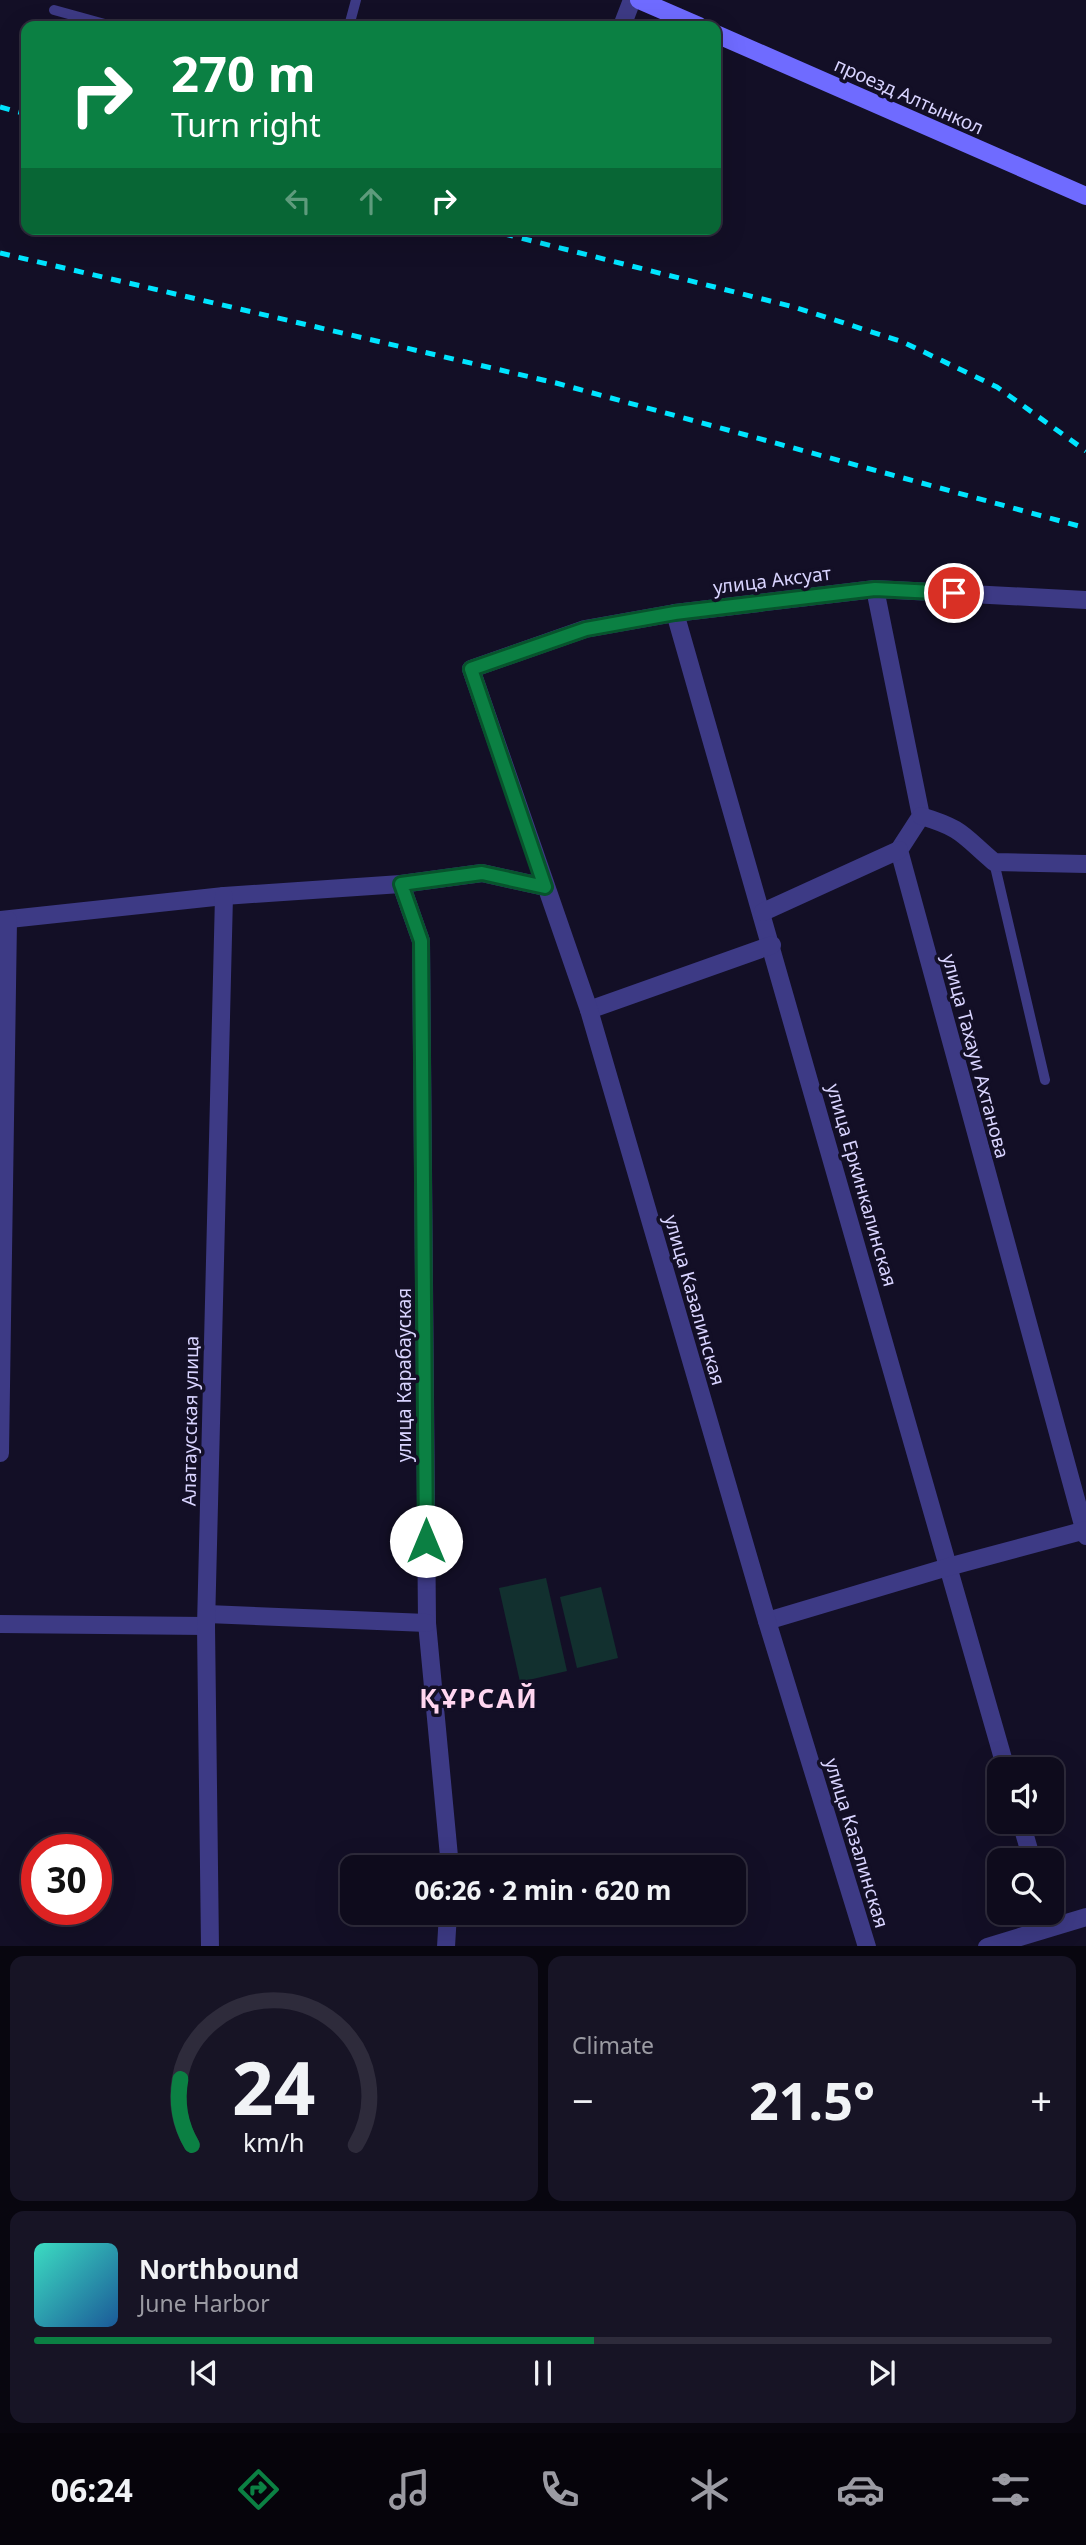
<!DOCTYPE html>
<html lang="en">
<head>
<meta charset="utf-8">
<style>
	body { margin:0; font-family:"Noto Sans",sans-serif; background:#171425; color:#f1f3f6; height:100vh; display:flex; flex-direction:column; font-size:26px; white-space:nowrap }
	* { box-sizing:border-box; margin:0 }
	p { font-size:23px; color:#9b9ba3 }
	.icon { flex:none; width:38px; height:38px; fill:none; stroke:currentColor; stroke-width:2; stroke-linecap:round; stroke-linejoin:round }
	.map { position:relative; height:1946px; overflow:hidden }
	.side { display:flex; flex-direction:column; gap:10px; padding:10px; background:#08060f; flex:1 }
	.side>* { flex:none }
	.guide { position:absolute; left:21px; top:21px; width:700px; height:214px; border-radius:14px; box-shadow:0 7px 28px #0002,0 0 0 2px #2e2b3b; background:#0b8043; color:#fff; overflow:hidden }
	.buttons { position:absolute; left:987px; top:1757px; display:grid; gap:14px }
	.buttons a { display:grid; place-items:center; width:77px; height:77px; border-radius:14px; background:#0e0b1c; box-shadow:0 7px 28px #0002,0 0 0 2px #2e2b3b; font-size:35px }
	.speed { position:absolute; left:21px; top:1834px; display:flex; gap:14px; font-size:35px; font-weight:700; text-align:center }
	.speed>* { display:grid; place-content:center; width:91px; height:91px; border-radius:50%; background:#0e0b1c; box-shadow:0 7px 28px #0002,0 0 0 2px #2e2b3b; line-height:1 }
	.speed .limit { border:10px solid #d22; background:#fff; color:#111 }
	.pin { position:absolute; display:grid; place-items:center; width:60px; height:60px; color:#fff; margin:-30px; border:4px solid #fff; border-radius:50%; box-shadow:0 2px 7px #0007 }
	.me { position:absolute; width:77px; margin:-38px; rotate:0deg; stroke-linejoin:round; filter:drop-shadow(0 0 5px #0008) }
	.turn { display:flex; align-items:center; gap:24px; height:147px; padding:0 35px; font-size:32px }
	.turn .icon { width:91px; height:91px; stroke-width:2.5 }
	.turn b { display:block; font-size:49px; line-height:60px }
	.lanes { display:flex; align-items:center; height:66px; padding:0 35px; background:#0003; justify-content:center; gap:35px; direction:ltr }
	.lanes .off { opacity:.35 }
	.big { font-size:52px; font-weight:700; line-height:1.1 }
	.side .card { flex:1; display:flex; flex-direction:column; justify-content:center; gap:10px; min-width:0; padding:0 24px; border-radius:14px; background:#171425 }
	.side .dial { align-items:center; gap:0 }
	.dial svg { height:182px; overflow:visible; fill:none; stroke:#2e2b3b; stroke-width:7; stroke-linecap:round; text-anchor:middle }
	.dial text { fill:#f1f3f6; stroke:none }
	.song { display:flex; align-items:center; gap:21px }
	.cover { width:84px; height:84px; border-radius:10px; background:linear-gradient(135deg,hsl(170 70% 55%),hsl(210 70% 35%)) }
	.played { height:7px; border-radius:4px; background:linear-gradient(90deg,#0b8043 55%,#2e2b3b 55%) }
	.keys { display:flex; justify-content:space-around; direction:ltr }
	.heat { display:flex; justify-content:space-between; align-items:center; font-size:38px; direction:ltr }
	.side .tiles { flex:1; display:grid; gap:10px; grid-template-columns:1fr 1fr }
	.card:last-child { grid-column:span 2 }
	.trip { position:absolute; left:340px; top:1855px; width:406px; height:70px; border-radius:14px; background:#0e0b1c; box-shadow:0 7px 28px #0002,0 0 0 2px #2e2b3b; font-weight:700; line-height:70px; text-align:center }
	.dock { display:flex; height:112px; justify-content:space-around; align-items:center; background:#06040b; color:#9b9ba3 }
	.dock .icon { width:49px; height:49px }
	.dock .current { color:#0b8043 }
	.dock b { font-size:32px; color:#f1f3f6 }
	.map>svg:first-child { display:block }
	.green { fill:#12302f }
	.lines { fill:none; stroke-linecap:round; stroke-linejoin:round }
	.lane { stroke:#3d3a85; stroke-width:10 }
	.street { stroke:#3d3a85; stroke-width:18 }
	.secondary { stroke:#6f6bff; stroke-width:18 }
	.rail { stroke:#00e5ff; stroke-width:5; stroke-dasharray:10 9; stroke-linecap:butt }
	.route-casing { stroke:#07532c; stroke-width:18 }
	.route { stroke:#0b8043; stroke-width:12 }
	.labels { text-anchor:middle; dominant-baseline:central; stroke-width:7; stroke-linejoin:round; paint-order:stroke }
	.street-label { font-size:19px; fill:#d9d4ff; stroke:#130f26 }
	.district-label { font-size:26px; font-weight:bold; letter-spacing:2px; fill:#ffd6f0; stroke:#130f26 }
</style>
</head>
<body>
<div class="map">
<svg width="1086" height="1947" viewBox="0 0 1086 1947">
	<rect width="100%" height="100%" fill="#130f26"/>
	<g class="green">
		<polygon points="546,1578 567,1671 520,1682 499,1588"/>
		<polygon points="601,1587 618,1658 577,1668 560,1597"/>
	</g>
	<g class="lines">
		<g class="lane">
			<polyline points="54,10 112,26"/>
			<polyline points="349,26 356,0"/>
			<polyline points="994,862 1045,1080"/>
		</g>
		<g class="street">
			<polyline points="622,26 632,0"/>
			<polyline points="875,589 921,816 899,850 1086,1536"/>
			<polyline points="675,613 1006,1769"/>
			<path d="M921,816C964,829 962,835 994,862L1086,864"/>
			<polyline points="401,884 421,941 427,1623 450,1867"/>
			<polyline points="763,912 899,850"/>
			<polyline points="0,920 224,896 401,884 482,873 545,887"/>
			<polyline points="589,1010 772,945"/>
			<polyline points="0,1453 8,920"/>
			<polyline points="207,1614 427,1623"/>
			<polyline points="767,1621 948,1567 1086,1530"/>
			<polyline points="0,1624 206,1626"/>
			<polyline points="1021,1822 1032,1860"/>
			<polyline points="210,1947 206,1626 224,896"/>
			<polyline points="446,1947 448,1913"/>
			<polyline points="867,1947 767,1621 589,1010 471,669 585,629 675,613 875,589 1086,600"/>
			<polyline points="987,1947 1086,1917"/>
		</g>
		<g class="secondary">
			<polyline points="639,0 699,26"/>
			<polyline points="716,34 1086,196"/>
		</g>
		<g class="rail">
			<polyline points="0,107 26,114"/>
			<polyline points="485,229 794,307 903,342 997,387 1086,451"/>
			<polyline points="0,253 556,383 1086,528"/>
		</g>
	</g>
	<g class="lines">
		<defs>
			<polyline id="route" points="426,1541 421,941 401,884 482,873 545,887 471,669 586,629 675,613 875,589 954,593"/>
		</defs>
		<use href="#route" class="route-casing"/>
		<use href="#route" class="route"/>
	</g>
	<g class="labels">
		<g class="street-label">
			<text transform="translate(909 96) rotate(24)">проезд Алтынкол</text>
			<text transform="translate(772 580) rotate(-7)">улица Аксуат</text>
			<text transform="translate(976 1056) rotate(75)">улица Тахауи Ахтанова</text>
			<text transform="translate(862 1185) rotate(74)">улица Еркинкалинская</text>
			<text transform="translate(695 1300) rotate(74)">улица Казалинская</text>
			<text transform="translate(404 1375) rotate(-90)">улица Карабауская</text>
			<text transform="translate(190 1421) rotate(-89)">Алатаусская улица</text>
			<text transform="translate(857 1843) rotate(73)">улица Казалинская</text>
		</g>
		<g class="district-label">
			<text x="479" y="1698">ҚҰРСАЙ</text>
		</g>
	</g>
</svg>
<div class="buttons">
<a><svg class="icon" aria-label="sound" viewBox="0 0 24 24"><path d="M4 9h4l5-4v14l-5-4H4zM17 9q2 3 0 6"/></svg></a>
<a><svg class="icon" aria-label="search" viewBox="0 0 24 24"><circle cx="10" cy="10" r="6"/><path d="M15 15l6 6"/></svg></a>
</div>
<div class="speed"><div class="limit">30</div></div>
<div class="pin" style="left:954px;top:593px;background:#d93025"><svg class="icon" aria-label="arrive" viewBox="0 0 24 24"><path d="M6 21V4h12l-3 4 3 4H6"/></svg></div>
<svg class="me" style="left:426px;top:1541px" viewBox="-20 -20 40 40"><circle r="19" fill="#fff"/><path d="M0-13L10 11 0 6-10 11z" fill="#0b8043"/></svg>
<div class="trip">06:26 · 2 min · 620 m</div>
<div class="guide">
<div class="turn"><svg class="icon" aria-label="right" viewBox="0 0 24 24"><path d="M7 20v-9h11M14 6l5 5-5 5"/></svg><div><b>270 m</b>Turn right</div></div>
<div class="lanes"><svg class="icon off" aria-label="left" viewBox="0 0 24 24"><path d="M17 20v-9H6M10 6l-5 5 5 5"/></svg><svg class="icon off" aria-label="ahead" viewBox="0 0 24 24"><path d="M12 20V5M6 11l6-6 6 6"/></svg><svg class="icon" aria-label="right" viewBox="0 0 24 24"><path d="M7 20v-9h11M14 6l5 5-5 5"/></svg></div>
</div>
</div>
<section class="side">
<div class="tiles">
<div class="card dial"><svg viewBox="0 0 100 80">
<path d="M14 69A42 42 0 1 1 86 69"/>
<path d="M14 69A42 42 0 0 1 9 40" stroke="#0b8043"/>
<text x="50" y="56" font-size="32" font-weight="700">24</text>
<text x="50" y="72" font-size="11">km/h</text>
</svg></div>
<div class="card"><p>Climate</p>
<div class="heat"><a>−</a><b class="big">21.5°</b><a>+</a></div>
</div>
<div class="card">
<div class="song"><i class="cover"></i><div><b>Northbound</b><p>June Harbor</p></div></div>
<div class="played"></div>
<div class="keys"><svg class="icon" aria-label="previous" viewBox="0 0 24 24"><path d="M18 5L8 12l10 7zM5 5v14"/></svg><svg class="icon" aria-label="pause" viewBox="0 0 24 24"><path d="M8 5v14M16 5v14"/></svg><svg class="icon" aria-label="next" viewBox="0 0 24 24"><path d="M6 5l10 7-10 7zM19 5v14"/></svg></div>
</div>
</div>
</section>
<nav class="dock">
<b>06:24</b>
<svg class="icon current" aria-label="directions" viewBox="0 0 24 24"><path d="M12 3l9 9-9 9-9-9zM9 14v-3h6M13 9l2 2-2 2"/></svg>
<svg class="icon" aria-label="music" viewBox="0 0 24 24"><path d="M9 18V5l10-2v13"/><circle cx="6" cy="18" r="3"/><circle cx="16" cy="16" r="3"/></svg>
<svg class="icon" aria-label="phone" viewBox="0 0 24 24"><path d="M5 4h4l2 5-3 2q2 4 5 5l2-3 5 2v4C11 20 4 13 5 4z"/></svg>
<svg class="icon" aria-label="climate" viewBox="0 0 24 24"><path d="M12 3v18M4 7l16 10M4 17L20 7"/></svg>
<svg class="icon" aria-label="car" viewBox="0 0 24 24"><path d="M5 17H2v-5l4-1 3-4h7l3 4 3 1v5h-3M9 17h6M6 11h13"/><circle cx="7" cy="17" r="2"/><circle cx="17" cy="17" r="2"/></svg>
<svg class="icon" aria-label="filters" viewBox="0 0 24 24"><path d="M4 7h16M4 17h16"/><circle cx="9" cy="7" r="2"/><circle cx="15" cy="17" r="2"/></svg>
</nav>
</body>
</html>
